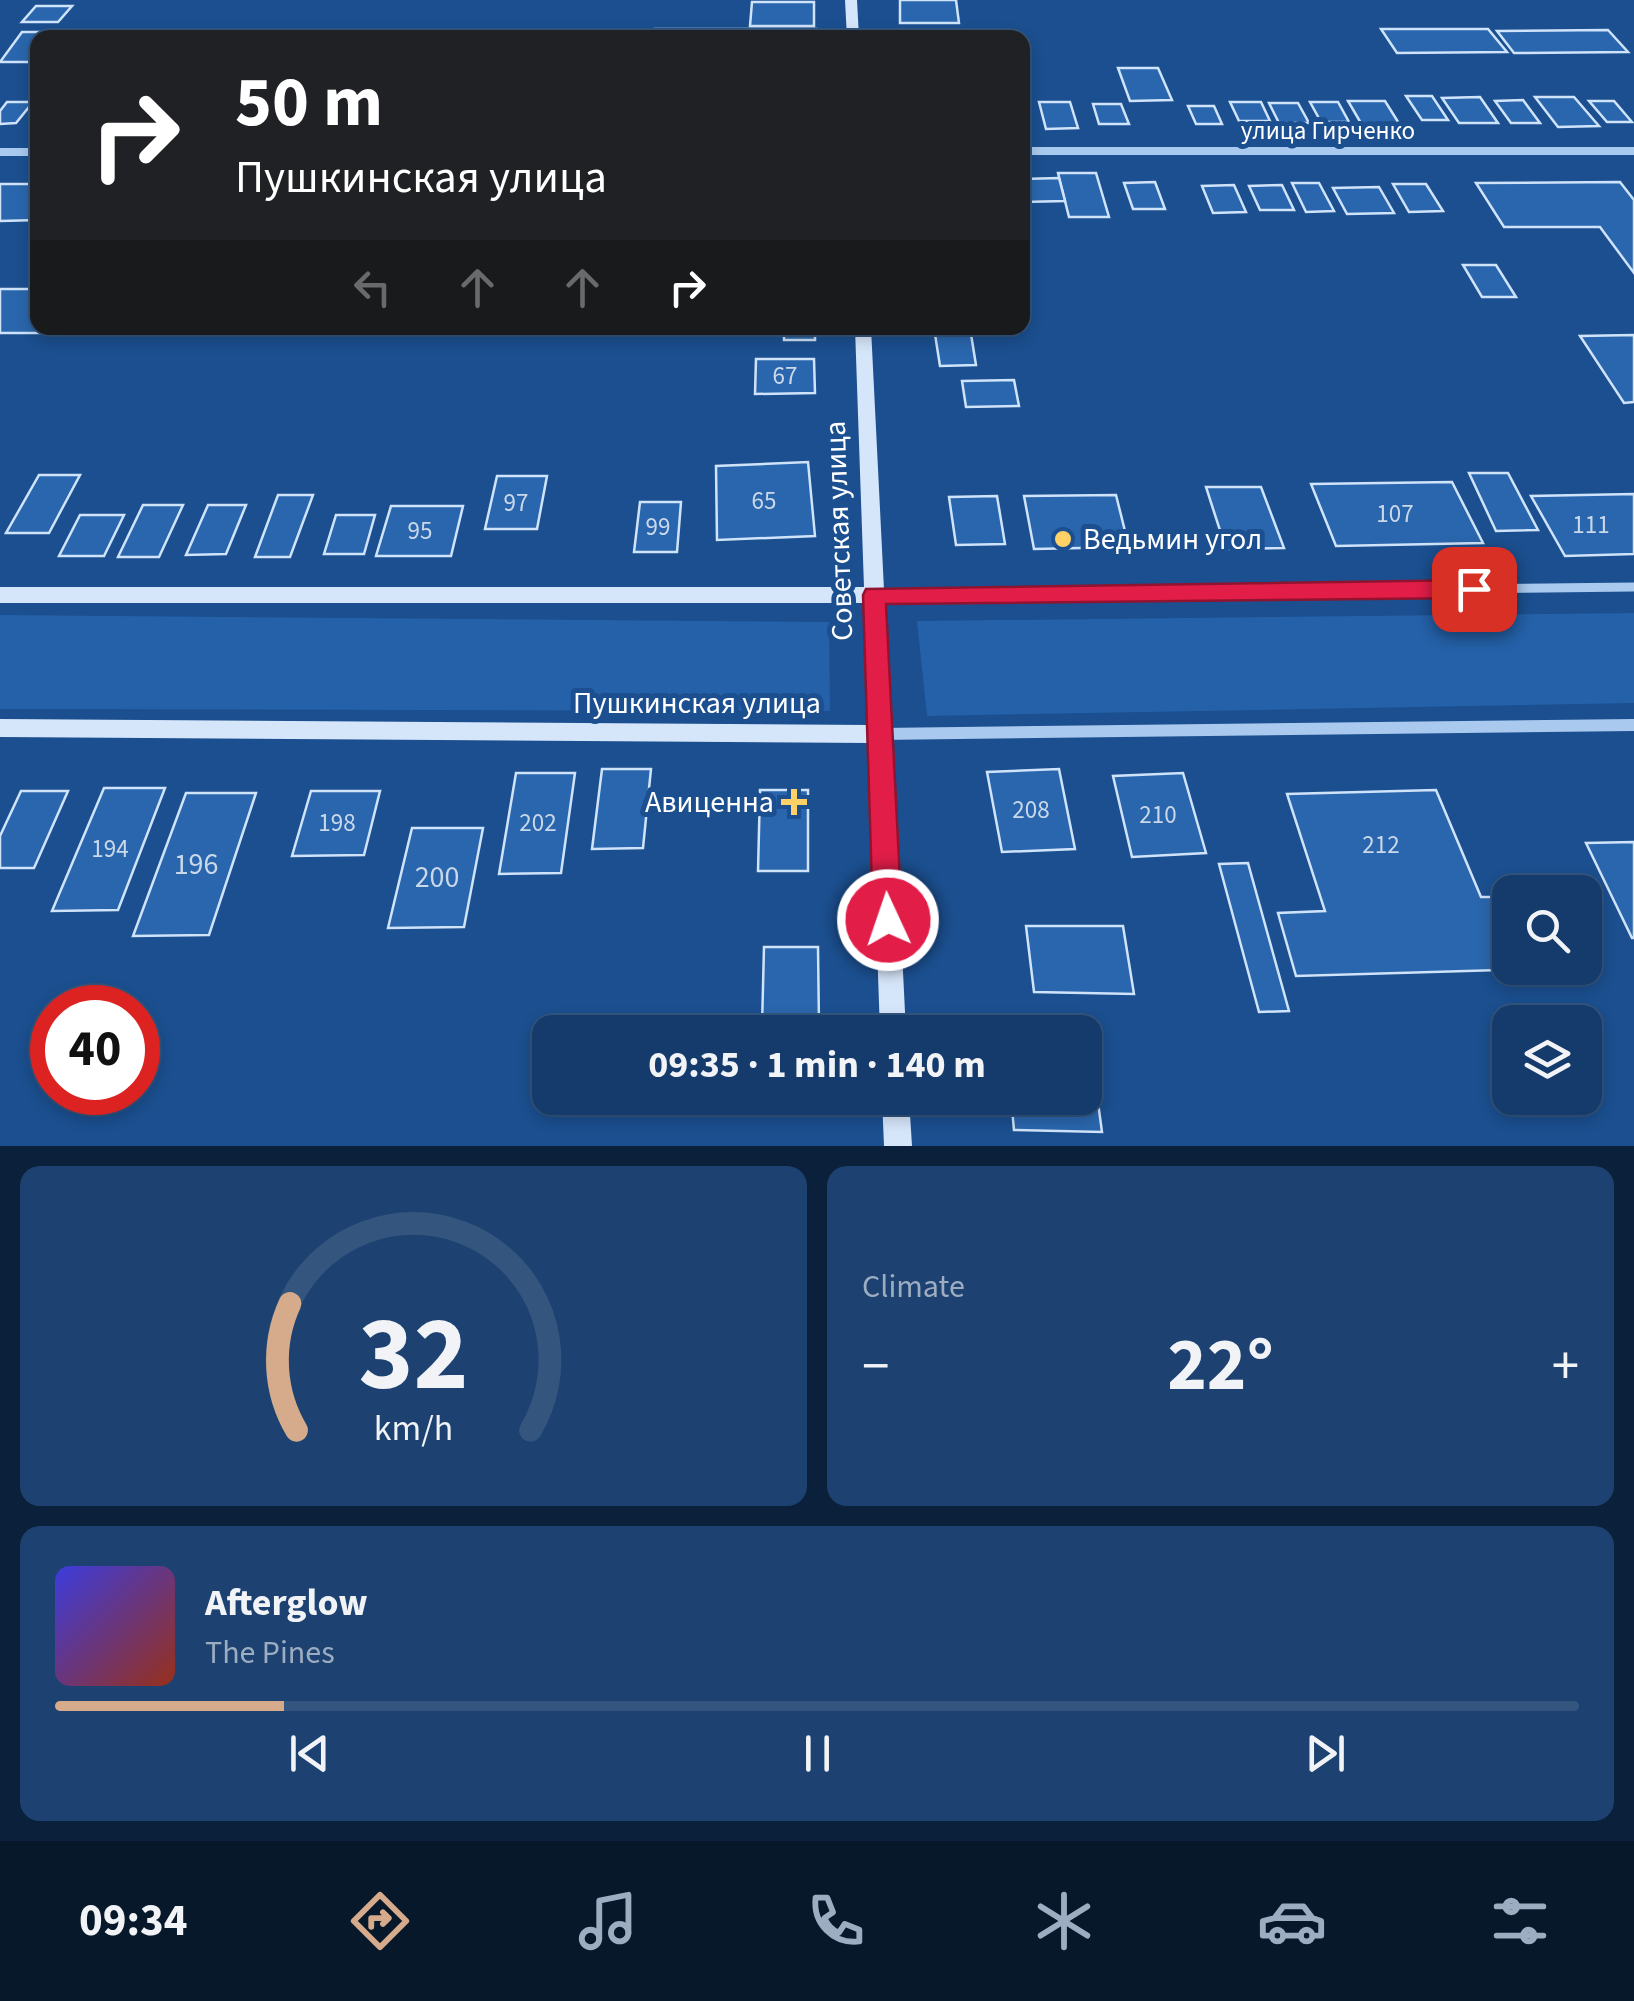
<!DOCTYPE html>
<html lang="en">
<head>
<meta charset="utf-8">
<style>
	body { margin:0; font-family:"Source Sans 3",sans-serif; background:#1d4271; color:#f1f3f6; height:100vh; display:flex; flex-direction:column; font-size:38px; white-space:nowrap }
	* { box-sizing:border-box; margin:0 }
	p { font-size:32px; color:#9dadc1 }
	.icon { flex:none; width:55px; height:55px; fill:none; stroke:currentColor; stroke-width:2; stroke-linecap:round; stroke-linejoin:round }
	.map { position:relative; height:1146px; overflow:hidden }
	.panel { display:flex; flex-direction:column; gap:20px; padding:20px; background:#0b203b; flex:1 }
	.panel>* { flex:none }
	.top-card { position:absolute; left:30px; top:30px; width:1000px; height:305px; border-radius:20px; box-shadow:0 5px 15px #0003,0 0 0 2px #33557e; background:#202124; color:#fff; overflow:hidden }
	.buttons { position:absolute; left:1492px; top:875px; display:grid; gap:20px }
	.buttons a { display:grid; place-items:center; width:110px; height:110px; border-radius:20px; background:#143b6b; box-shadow:0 5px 15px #0003,0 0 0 2px #33557e; font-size:50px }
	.speed { position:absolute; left:30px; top:985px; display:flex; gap:20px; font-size:50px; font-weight:700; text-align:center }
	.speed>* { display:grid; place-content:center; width:130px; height:130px; border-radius:50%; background:#143b6b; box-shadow:0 5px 15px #0003,0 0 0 2px #33557e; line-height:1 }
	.speed .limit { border:15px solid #d22; background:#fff; color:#111 }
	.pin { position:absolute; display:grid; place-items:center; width:85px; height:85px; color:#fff; margin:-42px; border-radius:20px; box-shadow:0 5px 15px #0006 }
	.me { position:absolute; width:110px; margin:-55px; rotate:357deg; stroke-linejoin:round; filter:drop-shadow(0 0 8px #0008) }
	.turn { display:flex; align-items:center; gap:35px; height:210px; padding:0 40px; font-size:45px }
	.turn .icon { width:130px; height:130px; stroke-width:2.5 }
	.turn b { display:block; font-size:70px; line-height:85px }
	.lanes { display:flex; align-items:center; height:95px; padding:0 40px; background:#0003; justify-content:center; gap:50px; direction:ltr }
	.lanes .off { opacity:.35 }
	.big { font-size:75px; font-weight:700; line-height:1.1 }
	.panel .tile { flex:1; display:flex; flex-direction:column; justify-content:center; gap:15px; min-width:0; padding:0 35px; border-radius:20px; background:#1d4271 }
	.panel .dial { align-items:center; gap:0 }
	.dial svg { height:260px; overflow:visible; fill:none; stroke:#33557e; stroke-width:7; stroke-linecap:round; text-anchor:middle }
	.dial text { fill:#f1f3f6; stroke:none }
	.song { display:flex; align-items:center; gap:30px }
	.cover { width:120px; height:120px; border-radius:15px; background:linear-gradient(135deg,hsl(240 70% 55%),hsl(10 70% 35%)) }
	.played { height:10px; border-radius:5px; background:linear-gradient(90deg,#d6ab8b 15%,#33557e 15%) }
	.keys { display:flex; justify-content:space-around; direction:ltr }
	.heat { display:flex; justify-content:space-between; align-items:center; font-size:55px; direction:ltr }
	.panel .tiles { flex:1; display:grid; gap:20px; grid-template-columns:1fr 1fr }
	.tile:last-child { grid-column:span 2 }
	.trip { position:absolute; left:532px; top:1015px; width:570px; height:100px; border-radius:20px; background:#143b6b; box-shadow:0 5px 15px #0003,0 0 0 2px #33557e; font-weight:700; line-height:100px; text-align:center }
	.menu { display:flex; height:160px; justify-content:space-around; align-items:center; background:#08182b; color:#9dadc1 }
	.menu .icon { width:70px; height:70px }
	.menu .current { color:#d6ab8b }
	.menu b { font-size:45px; color:#f1f3f6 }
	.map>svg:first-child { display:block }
	.green { fill:#2461a8 }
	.building { fill:#2a66ad; stroke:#cfe3fa; stroke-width:2.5 }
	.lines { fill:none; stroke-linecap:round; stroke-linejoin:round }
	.street-far2 { stroke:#a9c9ee; stroke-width:8 }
	.street-far1 { stroke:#a9c9ee; stroke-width:9 }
	.street { stroke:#a9c9ee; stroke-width:12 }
	.secondary { fill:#d6e6fa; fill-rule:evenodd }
	.route { fill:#e11d48; stroke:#92132f; stroke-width:2.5 }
	.poi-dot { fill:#ffd166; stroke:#1b4f8f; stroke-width:4 }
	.labels { text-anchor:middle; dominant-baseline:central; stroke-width:10; stroke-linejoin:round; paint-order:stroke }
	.far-street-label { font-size:25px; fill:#fff; stroke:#1b4f8f }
	.number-label { font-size:25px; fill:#cad9ea }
	.street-label { font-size:30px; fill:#fff; stroke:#1b4f8f }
	.poi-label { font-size:30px; fill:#fff; stroke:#1b4f8f; text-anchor:start }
	.near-number-label { font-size:30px; fill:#cad9ea }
</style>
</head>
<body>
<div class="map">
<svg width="1634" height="1146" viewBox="0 0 1634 1146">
	<rect width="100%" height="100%" fill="#1b4f8f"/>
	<g class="green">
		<polygon points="1634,613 1634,703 927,716 917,621"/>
		<polygon points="0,615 829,622 830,711 0,709"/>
	</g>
	<g class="building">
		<polygon points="900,0 956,0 959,23 900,23"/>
		<polygon points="752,2 814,2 814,26 750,26"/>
		<polygon points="36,6 72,6 58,22 22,22"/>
		<polygon points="655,29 816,29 816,38 654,38"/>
		<polygon points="1381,29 1488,29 1507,52 1397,53"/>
		<polygon points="1608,30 1628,52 1514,53 1497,31"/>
		<polygon points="22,32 57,32 53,38 38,38 38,56 33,62 0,62"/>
		<polygon points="1118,68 1158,68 1172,100 1130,101"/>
		<polygon points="1406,96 1432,96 1448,120 1422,120"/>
		<polygon points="1480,97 1498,123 1459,123 1442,98"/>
		<polygon points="1535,97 1574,97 1599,126 1558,127"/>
		<polygon points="1523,100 1540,123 1511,123 1495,101"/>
		<polygon points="1348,101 1385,101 1400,125 1362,125"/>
		<polygon points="1589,101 1614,101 1632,122 1607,122"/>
		<polygon points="7,102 33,102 16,123 0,124 0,111"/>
		<polygon points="1039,102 1070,102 1078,128 1046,129"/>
		<polygon points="1230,102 1261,102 1270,121 1239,121"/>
		<polygon points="1310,102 1338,102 1349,122 1321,122"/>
		<polygon points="1269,103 1298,103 1309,123 1279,123"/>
		<polygon points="1093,104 1121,104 1129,124 1099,124"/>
		<polygon points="1188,106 1214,106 1222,124 1196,124"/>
		<polygon points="1058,173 1096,173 1109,217 1069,217"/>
		<polygon points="1059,178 1065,201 1022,202 1022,179"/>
		<polygon points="1155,182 1165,209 1133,209 1124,183"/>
		<polygon points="1620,182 1634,200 1634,273 1600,227 1504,227 1476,183"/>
		<polygon points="1292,183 1319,183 1334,211 1306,212"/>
		<polygon points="0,184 38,184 38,220 0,221"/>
		<polygon points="1393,184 1426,184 1443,211 1409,212"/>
		<polygon points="1234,185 1246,212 1213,213 1202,186"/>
		<polygon points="1282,185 1294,210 1260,210 1249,186"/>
		<polygon points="1379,187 1394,213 1347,214 1333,188"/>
		<polygon points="1463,265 1496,265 1516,297 1482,297"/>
		<polygon points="0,289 38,289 38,328 51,328 47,333 0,333"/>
		<rect x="784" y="328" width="31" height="12"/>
		<polygon points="934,328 970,328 976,365 940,366"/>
		<polygon points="1634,335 1634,402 1624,403 1580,336"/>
		<polygon points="756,359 814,359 815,393 755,394"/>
		<polygon points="1014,380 1019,406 966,407 962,381"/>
		<polygon points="808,462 815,536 717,540 716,466"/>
		<polygon points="1469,473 1508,473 1538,530 1496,531"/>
		<polygon points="39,475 80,475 49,533 6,533"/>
		<polygon points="497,476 547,476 537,529 485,529"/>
		<polygon points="1452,482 1483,543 1336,546 1311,484"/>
		<polygon points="1206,487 1261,487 1284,548 1226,549"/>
		<polygon points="1634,494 1634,554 1565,556 1531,496"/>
		<polygon points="278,495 313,495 290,557 255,557"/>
		<polygon points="1116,495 1129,547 1034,549 1024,496"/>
		<polygon points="997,496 1005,544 956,545 949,497"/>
		<polygon points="640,502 681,502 677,552 634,552"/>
		<polygon points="143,505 183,505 159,557 118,557"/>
		<polygon points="208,505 246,505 226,554 186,555"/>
		<polygon points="391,506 463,506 451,556 376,556"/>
		<polygon points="80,515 124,515 104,556 59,556"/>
		<polygon points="336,515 375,515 364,554 324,554"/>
		<polygon points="602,769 651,769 643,848 592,849"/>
		<polygon points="1059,769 1075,849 1002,852 987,772"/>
		<polygon points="516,773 575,773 561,873 499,874"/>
		<polygon points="1183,773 1206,853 1132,857 1113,776"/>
		<polygon points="104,788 165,788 118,910 52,911"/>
		<polygon points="760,790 808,790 808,871 758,871"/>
		<polygon points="1436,790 1481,897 1503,897 1510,915 1510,968 1533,969 1296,976 1278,913 1325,911 1287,794"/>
		<polygon points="21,791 68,791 34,868 0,868 0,836"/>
		<polygon points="311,791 380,791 364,855 292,856"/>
		<polygon points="186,793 256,793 209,935 133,936"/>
		<polygon points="412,828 483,828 464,927 388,928"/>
		<polygon points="1634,842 1634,938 1632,938 1586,843"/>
		<polygon points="1248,863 1289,1011 1259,1012 1219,864"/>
		<polygon points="1026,926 1123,926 1134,994 1034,992"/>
		<polygon points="764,947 818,947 819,1026 762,1026"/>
		<polygon points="1085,1058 1092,1058 1102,1132 1014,1130 1011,1098 1085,1098"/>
		<polygon points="705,1098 812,1098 812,1107 705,1108"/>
	</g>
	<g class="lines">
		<g class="street-far2">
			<polyline points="1022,151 1634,151"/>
			<polyline points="0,152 38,152"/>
		</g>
		<polyline class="street-far1" points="875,595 1634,587"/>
		<polyline class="street" points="879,734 1634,725"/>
		<g class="secondary">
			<polygon points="845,0 857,0 859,38 847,38"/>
			<polygon points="855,328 871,328 906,1032 880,1032 870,743 0,737 0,719 869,725 865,603 0,603 0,587 864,587"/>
			<polygon points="882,1098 909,1098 912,1146 884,1146"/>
		</g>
	</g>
	<polygon class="route" points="1474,580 1485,589 1474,598 886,604 902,920 897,930 888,934 878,930 873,920 863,595 866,589"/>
	<g class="poi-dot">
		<circle cx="1063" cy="539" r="10"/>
		<path d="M789 787h10v10h10v10h-10v10h-10v-10h-10v-10h10z"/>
	</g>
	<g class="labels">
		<g class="far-street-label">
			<text x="1328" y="131">улица Гирченко</text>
		</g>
		<g class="number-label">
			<text x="785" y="376">67</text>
			<text x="764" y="501">65</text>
			<text x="516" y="503">97</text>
			<text x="1395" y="514">107</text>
			<text x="1591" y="525">111</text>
			<text x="658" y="527">99</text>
			<text x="420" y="531">95</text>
			<text x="1031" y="810">208</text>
			<text x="1158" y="815">210</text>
			<text x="337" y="823">198</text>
			<text x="538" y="823">202</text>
			<text x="1381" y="845">212</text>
			<text x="110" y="849">194</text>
		</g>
		<g class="street-label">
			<text transform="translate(839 531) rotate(-92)">Советская улица</text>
			<text x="697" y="703">Пушкинская улица</text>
		</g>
		<g class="poi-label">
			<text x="1083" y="539">Ведьмин угол</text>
			<text x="774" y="802" text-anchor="end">Авиценна</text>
		</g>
		<g class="near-number-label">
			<text x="196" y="864">196</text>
			<text x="437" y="877">200</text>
		</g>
	</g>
</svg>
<div class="buttons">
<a><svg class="icon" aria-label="search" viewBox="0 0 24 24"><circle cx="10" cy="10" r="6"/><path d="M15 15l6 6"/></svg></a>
<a><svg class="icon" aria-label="layers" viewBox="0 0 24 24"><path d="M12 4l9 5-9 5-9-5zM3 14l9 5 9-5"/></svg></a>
</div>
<div class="speed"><div class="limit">40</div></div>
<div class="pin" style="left:1474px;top:589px;background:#d93025"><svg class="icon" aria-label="arrive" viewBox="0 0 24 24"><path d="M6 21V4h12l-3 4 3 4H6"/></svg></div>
<svg class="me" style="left:888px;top:920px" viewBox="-20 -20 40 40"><circle r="17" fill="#e11d48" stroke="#fff" stroke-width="3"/><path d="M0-11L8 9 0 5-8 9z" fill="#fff"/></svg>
<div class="trip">09:35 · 1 min · 140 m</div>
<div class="top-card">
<div class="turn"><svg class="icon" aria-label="right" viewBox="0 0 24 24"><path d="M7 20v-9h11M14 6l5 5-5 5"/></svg><div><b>50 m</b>Пушкинская улица</div></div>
<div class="lanes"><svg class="icon off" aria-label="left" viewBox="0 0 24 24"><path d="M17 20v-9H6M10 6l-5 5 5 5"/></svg><svg class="icon off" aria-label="ahead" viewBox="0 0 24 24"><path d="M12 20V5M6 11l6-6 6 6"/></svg><svg class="icon off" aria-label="ahead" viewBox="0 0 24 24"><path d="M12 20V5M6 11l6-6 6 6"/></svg><svg class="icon" aria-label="right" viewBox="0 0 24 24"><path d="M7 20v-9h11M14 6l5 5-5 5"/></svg></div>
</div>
</div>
<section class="panel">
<div class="tiles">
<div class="tile dial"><svg viewBox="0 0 100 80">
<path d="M14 69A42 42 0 1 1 86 69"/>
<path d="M14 69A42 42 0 0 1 12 30" stroke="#d6ab8b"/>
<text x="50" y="56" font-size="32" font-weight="700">32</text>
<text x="50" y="72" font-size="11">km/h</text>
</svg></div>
<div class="tile"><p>Climate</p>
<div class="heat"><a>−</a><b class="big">22°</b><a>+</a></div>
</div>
<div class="tile">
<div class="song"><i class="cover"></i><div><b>Afterglow</b><p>The Pines</p></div></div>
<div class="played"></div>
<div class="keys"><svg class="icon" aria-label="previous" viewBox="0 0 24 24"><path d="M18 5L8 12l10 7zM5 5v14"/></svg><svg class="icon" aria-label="pause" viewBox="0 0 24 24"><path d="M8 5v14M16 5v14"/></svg><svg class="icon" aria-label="next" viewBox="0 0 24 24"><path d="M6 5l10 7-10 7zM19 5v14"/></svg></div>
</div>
</div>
</section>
<nav class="menu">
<b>09:34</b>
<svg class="icon current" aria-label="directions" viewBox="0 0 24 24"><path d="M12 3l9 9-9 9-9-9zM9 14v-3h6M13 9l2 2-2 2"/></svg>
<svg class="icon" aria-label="music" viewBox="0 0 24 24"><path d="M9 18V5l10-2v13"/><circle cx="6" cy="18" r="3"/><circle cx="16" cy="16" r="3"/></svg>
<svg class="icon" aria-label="phone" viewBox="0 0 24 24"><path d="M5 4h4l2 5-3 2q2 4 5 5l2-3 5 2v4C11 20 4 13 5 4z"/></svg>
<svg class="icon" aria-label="climate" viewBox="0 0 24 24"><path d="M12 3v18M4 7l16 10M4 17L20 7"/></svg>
<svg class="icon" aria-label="car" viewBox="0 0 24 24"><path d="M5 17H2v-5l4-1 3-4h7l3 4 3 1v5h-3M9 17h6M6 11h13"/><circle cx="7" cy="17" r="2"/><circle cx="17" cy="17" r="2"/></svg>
<svg class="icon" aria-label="filters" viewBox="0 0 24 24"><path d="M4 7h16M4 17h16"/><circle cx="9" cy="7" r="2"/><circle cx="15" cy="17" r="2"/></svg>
</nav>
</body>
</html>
